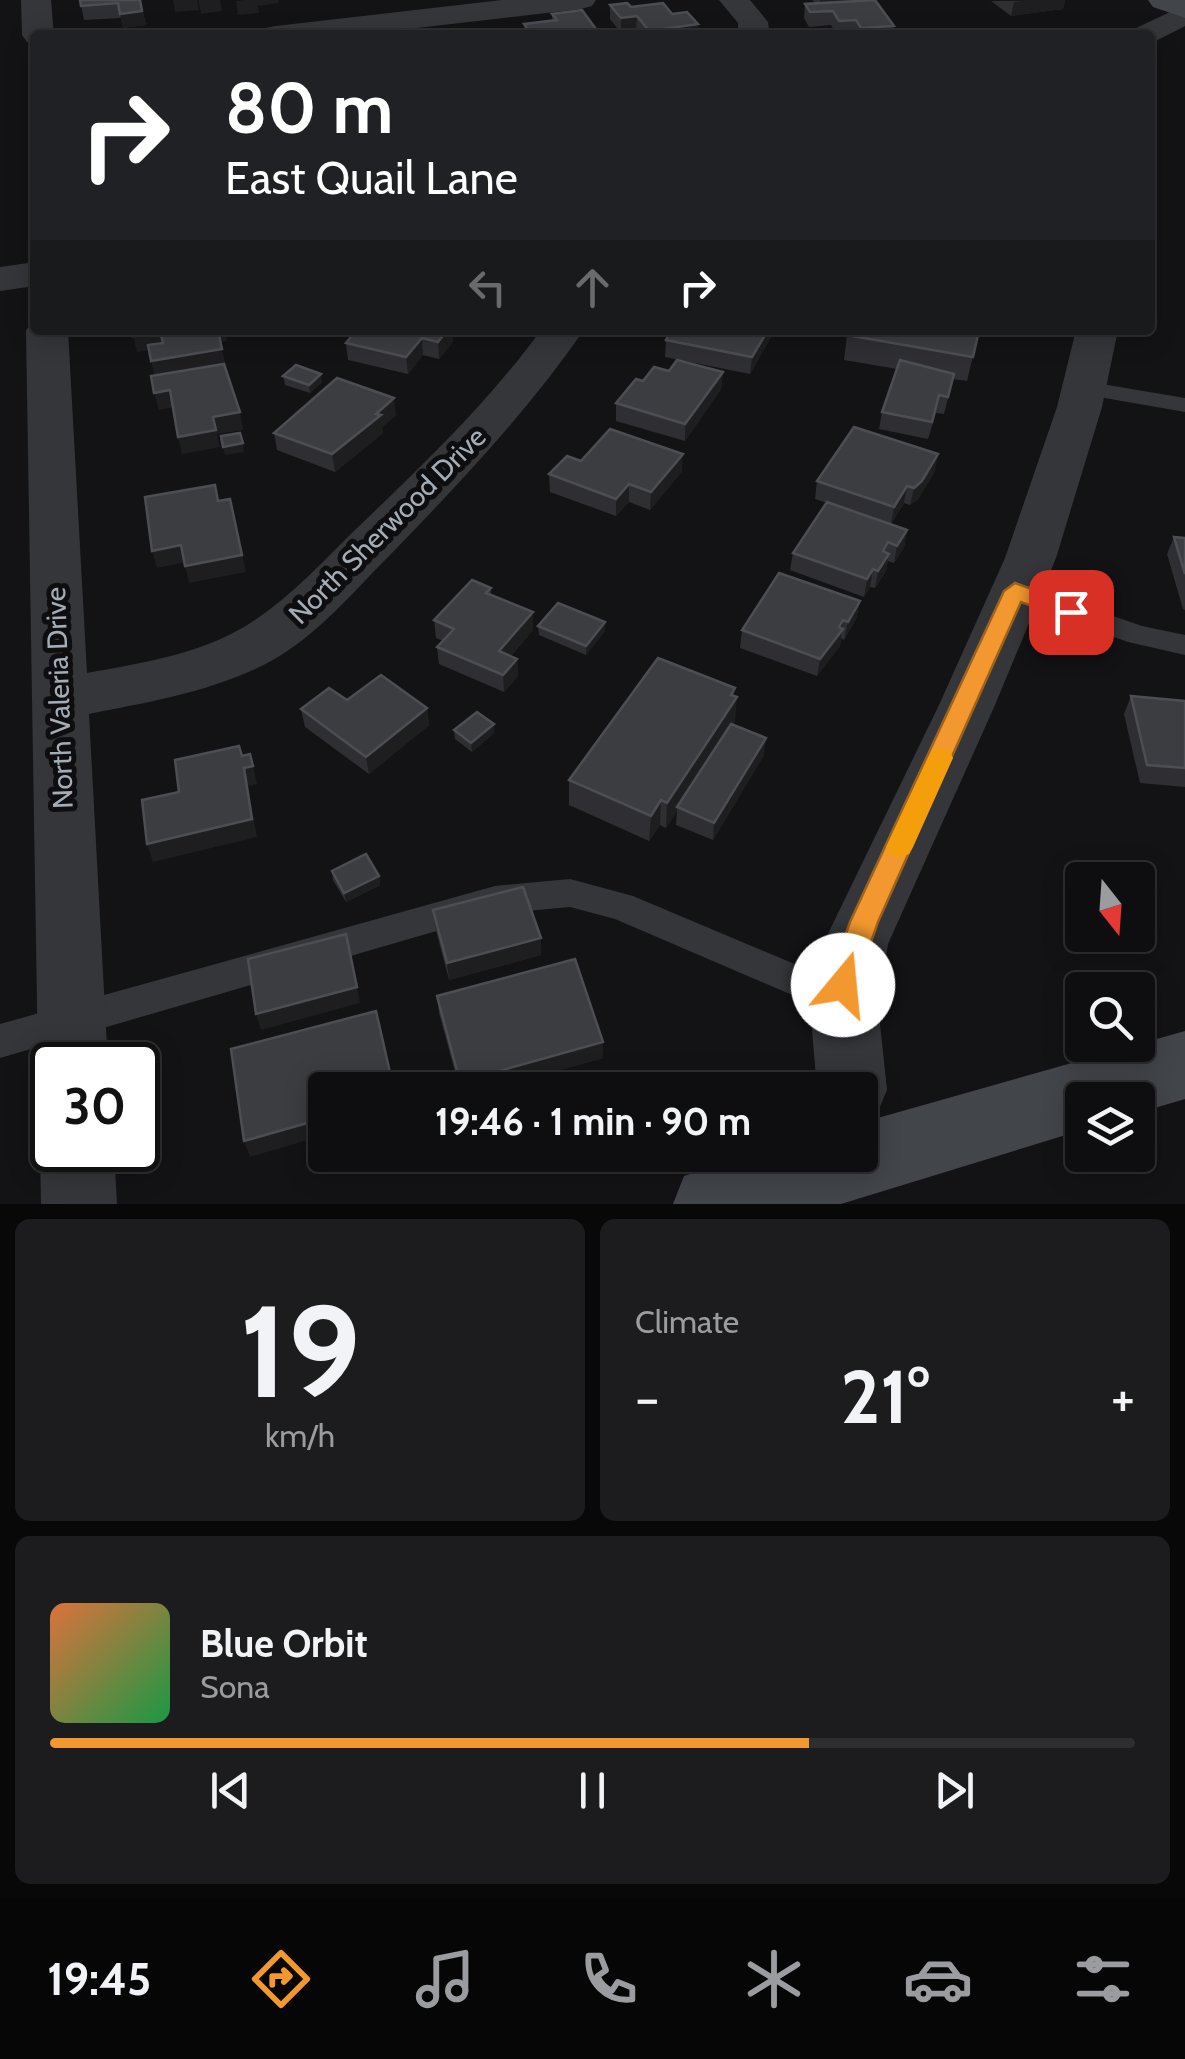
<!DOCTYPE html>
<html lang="en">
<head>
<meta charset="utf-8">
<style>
	body { margin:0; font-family:Cabin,sans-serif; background:#1c1c1e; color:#f1f3f6; height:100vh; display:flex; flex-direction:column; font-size:38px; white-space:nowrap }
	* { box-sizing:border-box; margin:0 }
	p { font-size:32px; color:#9b9c9f }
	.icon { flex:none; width:55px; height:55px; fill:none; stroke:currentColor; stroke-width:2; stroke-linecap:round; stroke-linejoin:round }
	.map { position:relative; height:1204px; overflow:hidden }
	.side { display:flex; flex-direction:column; gap:15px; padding:15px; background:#080809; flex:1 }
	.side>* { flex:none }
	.guide { position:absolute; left:30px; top:30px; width:1125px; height:305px; border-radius:10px; box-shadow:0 5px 25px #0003,0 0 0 2px #2e2e30; background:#202124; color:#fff; overflow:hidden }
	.needle { width:65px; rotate:163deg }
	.fabs { position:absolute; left:1065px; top:862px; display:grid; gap:20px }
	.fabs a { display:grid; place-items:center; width:90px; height:90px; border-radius:10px; background:#0e0e10; box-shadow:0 5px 25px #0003,0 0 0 2px #2e2e30; font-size:50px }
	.speed { position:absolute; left:30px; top:1042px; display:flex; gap:20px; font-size:50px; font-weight:700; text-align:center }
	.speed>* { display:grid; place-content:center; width:130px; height:130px; border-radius:50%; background:#0e0e10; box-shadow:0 5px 25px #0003,0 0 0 2px #2e2e30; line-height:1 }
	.speed .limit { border:5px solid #111; border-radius:15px; background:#fff; color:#111 }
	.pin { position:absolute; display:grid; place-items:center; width:85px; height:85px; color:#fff; margin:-42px; border-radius:20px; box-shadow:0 5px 15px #0006 }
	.me { position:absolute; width:110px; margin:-55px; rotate:17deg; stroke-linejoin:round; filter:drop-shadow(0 0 8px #0008) }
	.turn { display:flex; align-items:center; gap:35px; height:210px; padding:0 30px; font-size:45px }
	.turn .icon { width:130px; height:130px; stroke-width:2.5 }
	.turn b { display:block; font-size:70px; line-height:85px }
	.lanes { display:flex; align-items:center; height:95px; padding:0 30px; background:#0003; justify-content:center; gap:50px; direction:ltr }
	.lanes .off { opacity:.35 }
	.big { font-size:75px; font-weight:700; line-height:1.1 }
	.side .tile { flex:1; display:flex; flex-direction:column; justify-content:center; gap:15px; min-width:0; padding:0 35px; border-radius:15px; background:#1c1c1e }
	.side .dial { align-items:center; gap:0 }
	.dial b { font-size:130px; line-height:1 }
	.song { display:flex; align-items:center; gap:30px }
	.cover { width:120px; height:120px; border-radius:15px; background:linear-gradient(135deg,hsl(20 70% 55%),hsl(140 70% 35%)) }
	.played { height:10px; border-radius:5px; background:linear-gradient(90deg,#f2982e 70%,#2e2e30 70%) }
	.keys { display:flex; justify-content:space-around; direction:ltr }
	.heat { display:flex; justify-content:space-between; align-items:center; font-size:55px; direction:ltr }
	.side .tiles { flex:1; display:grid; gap:15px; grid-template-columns:1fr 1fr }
	.tile:last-child { grid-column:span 2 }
	.trip { position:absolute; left:308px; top:1072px; width:570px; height:100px; border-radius:10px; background:#0e0e10; box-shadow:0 5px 25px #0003,0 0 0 2px #2e2e30; font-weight:700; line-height:100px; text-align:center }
	.dock { display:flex; height:160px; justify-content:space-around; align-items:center; background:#060606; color:#9b9c9f }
	.dock .icon { width:70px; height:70px }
	.dock .current { color:#f2982e }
	.dock b { font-size:45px; color:#f1f3f6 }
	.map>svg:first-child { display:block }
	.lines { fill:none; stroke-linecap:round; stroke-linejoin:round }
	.lane { fill:#34363a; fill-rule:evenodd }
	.street { fill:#34363a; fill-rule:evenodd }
	.secondary { fill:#42454a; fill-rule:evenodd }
	.wall { fill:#2f2f33 }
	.shaded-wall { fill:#1e1e21 }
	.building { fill:#3b3d41; stroke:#4c4e53; stroke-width:2.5 }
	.route { fill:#f2982e; stroke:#9d631e; stroke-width:2.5 }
	.slow { fill:#f59e0b }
	.labels { text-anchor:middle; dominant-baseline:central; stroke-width:10; stroke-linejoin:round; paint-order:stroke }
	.street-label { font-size:28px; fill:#a4acb5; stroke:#0e0e10 }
</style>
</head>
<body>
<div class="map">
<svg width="1185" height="1204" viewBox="0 0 1185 1204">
	<rect width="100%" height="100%" fill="#131315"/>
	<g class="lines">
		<g class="lane">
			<polygon points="1084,381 1185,398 1185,412 1076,393 1072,388 1076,383"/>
			<polygon points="1015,582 1142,626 1185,635 1185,655 1128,642 1005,598 1001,591 1005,584"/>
			<polygon points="570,879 633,896 854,989 859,1000 854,1011 841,1016 615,919 570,907 495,914 0,1058 0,1024 495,886"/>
		</g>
		<g class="street">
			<polygon points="21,0 51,0 54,35 35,35 35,44 27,42 22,35"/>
			<polygon points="502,0 596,0 592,6 581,9 356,35 260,35 265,28 276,26"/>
			<polygon points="719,0 750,0 768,22 770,35 738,35 738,23"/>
			<polygon points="1185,5 1185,26 1150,44 1150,35 1131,35 1136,28"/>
			<polygon points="35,262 35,286 0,291 0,267"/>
			<path d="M35,320V330H68L87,673C136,664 188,656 233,633C281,608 317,567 355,530C421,467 487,404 541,330H584C527,412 460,483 390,555C353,592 318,635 271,661C216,691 150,702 89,714L108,1065H52V1090L38,1065L26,330Z"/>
			<polygon points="1076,330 1118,330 1102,407 1056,558 995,705 888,944 878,1005 887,1090 877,1114 860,1120 860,1090 817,1090 810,1005 823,944 939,705 1005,558 1057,407"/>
			<polygon points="51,1125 52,1150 114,1150 117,1204 41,1204 40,1150"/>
		</g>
		<g class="secondary">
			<polygon points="1148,0 1185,0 1185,18 1153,7"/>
			<polygon points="1185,1031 1185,1099 1138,1113 1138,1100 1082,1100 1082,1130 841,1204 673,1204 684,1176 747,1155 860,1155 860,1123"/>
		</g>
	</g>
	<g class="wall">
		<polygon points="80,0 140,0 146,25 123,28 121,18 84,20"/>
		<polygon points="812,0 875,0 894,26 893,35 837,35 831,25 809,27 804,18 805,4 816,3"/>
		<polygon points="1065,0 1063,9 1011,16 991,1"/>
		<polygon points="610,5 672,14 698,24 698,35 640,35 636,31 621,33 610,19"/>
		<polygon points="552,14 596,29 596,35 525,35 524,24 552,20"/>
		<polygon points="357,330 452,330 453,342 439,359 423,355 408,374 348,360 346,343"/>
		<polygon points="774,332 750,374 665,357 666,340"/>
		<polygon points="971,334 978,335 967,381 953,379 944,414 936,413 928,439 879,429 882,412 897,369 844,360 847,335"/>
		<polygon points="669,371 723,372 721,389 685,441 616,421 616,403 643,381"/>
		<polygon points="283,376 322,382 310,393 285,385"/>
		<polygon points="396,415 382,427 383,433 335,472 277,450 274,433"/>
		<polygon points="581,461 682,471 650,510 629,502 616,516 550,492 549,474"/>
		<polygon points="935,471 918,499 910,505 904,503 891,524 907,530 904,547 894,563 888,561 886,571 875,588 870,587 864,597 790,570 793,553 827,503 815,499 817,481"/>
		<polygon points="1174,537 1185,538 1185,610 1183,609 1167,554"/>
		<polygon points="491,588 491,595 533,612 533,630 511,656 517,659 518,676 504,692 439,664 437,647 443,641 436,638 434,620"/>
		<polygon points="860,601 856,619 844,640 841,638 840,646 817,676 740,648 742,630"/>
		<polygon points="605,622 605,631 586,655 539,635 538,626"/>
		<polygon points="735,696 735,722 733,725 764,755 713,840 676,825 677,811 666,828 660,825 649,841 569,805 569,780"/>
		<polygon points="1131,696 1185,701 1185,787 1140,783 1124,714"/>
		<polygon points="347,700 427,708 429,725 369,774 305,727 301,709"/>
		<polygon points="454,730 494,733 472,752 455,739"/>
		<polygon points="332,871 379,876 380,885 346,902 333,880"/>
		<polygon points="433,910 541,955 449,980 435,927"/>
		<polygon points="437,996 603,1042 603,1058 489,1090 460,1090 439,1013"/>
	</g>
	<g class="shaded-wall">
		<polygon points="173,0 197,0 199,10 175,12"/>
		<polygon points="198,0 220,0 222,11 201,14"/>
		<polygon points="245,0 278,0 279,3 258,6 259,13 238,15 236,1"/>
		<polygon points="820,0 863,0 819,7"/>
		<polygon points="1031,0 1065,0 1063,9 1011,16 1014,2"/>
		<polygon points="142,11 146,25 123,28 120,14"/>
		<polygon points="637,16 636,31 621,33 621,18"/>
		<polygon points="698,24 698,35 649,35 649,31"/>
		<polygon points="596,29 596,35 566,35 566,33"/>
		<polygon points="218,330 225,330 227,341 221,342"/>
		<polygon points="234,330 255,330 256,333 235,336"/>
		<polygon points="447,330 452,330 453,342 439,359 438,342"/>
		<polygon points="768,330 775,330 774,332 750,374 752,357"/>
		<polygon points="160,331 164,348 137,352 133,336"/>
		<polygon points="422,338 423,355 408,374 406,357"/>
		<polygon points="222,349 226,366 155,378 151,361"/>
		<polygon points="723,372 721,389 685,441 685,424"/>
		<polygon points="321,374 322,382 310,393 309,385"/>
		<polygon points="170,390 174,407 159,410 154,393"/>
		<polygon points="394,398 396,415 382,427 383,433 335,472 332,454"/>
		<polygon points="240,412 243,430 217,434 220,447 182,454 178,437 213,417"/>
		<polygon points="243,443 244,452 225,455 223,447"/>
		<polygon points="683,454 682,471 650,510 651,492"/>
		<polygon points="938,454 935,471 918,499 910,505 914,488"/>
		<polygon points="629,484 629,502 616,516 616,499"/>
		<polygon points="907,486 904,503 891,524 894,507"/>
		<polygon points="230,499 246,572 189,583 185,566"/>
		<polygon points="907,530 904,547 894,563 897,546"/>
		<polygon points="181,545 186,562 157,568 152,551"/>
		<polygon points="889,554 886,571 875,588 878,571"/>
		<polygon points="873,569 870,587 864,597 867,579"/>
		<polygon points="860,601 856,619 844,640 848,622"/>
		<polygon points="533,612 533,630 500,668 499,651"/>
		<polygon points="843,620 840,646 817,676 820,659"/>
		<polygon points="605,622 605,631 586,655 586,646"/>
		<polygon points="517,659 518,676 504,692 503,675"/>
		<polygon points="735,688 734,702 737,697 735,722 679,808 677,807 677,811 666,828 667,803"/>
		<polygon points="427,708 429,725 369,774 366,757"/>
		<polygon points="494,724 494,733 472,752 471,743"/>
		<polygon points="766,738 764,755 713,840 714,823"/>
		<polygon points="253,766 257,784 248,786 257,837 153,862 147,844 244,768"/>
		<polygon points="661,800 660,825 649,841 651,816"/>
		<polygon points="379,876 380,885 346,902 344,893"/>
		<polygon points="541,938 541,955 449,980 447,963"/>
		<polygon points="357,987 360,1003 261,1030 256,1014"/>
		<polygon points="603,1042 603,1058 489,1090 461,1090 460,1082"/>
		<polygon points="325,1118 325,1135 250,1157 244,1141"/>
	</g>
	<g class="building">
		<polygon points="80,0 140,0 142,11 120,14 118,3 81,6"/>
		<polygon points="875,0 894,26 861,28 856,20 839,21 833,11 810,12 805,4"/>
		<polygon points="627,3 631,7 663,3 672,14 687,12 698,24 649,31 637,16 621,18 610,5"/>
		<polygon points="582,10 596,29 566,33 567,35 532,35 524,24 557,20 552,14"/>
		<polygon points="407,29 410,35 389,35 387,32"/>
		<polygon points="478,30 481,35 440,35"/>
		<polygon points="132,330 218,330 222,349 151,361 148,345 163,343 160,331 133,336"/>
		<polygon points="357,330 447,330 438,342 422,338 406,357 346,343"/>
		<polygon points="671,330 768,330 752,357 666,340"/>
		<polygon points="849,330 972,330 971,334 978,335 973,357 847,335"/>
		<polygon points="677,360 723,372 685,424 616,403 636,379 643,381 654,367 669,371"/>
		<polygon points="900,360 954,374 948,397 939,395 932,422 882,412"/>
		<polygon points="224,364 240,412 213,417 216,430 178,437 170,390 154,393 151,376"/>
		<polygon points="296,365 321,374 309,385 283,376"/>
		<polygon points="337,378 394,398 376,414 381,415 332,454 274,433"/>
		<polygon points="854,427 938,454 922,481 914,488 907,486 894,507 817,481"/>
		<polygon points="610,429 683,454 651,492 629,484 616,499 549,474 567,456 581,461"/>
		<polygon points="240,433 243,443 223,447 221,436"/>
		<polygon points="215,485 218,501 230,499 242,555 185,566 181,545 152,551 145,497"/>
		<polygon points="827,502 907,530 897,546 888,542 883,551 889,554 878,571 873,569 867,579 793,553"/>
		<polygon points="1174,537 1185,538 1185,574"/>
		<polygon points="779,573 860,601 848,622 843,620 839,627 843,629 820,659 742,630"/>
		<polygon points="472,580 491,588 486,593 533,612 499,651 517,659 503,675 437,647 454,629 434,620"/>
		<polygon points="558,603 605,622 586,646 538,626"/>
		<polygon points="658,658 735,688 731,695 737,697 667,803 661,800 651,816 569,780"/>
		<polygon points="381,675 427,708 366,757 301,709 329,688 347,700"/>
		<polygon points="1131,696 1185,701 1185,768 1147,765"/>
		<polygon points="477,712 494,724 471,743 454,730"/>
		<polygon points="731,724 766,738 714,823 677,807"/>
		<polygon points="239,746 242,756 250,754 253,766 244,768 252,819 147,844 142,800 179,792 175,760"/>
		<polygon points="366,854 379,876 344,893 332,871"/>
		<polygon points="523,887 541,938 447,963 433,910"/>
		<polygon points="346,934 357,987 256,1014 248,959"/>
		<polygon points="575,959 603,1042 460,1082 437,996"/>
		<polygon points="376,1011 394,1090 325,1090 325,1118 244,1141 231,1049"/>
	</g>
	<polygon class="route" points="1015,583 1079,606 1083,612 1071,620 1021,602 878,922 853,994 843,998 832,994 828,985 850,922 1004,591"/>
	<polygon class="slow" points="941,748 950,751 953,758 913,847 909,854 899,858 890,854 886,847 928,758 932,751"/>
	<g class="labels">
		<g class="street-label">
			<text transform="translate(387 525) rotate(-45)">North Sherwood Drive</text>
			<text transform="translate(59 698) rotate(-92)">North Valeria Drive</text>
		</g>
	</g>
</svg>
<div class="fabs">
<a><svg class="needle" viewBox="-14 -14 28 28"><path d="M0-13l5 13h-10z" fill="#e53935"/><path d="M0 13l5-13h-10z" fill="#9b9c9f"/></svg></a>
<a><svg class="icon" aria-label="search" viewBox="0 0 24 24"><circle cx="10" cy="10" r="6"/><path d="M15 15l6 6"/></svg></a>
<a><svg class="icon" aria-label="layers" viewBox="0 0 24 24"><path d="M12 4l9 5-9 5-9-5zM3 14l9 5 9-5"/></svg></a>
</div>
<div class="speed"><div class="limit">30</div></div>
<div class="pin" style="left:1071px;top:612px;background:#d93025"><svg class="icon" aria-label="arrive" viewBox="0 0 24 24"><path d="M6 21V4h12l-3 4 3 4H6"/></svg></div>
<svg class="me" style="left:843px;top:985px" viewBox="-20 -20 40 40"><circle r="19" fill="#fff"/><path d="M0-13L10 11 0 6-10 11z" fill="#f2982e"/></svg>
<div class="trip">19:46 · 1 min · 90 m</div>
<div class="guide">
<div class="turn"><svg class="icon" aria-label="right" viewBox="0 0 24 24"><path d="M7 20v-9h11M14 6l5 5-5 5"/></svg><div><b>80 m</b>East Quail Lane</div></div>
<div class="lanes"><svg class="icon off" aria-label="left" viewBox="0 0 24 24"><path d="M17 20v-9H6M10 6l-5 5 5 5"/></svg><svg class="icon off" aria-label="ahead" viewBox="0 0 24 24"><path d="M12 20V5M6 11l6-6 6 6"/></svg><svg class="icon" aria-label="right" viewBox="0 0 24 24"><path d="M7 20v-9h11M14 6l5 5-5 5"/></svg></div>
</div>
</div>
<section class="side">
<div class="tiles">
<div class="tile dial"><b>19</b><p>km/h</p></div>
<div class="tile"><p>Climate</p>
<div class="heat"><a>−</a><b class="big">21°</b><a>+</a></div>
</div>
<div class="tile">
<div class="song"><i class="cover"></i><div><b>Blue Orbit</b><p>Sona</p></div></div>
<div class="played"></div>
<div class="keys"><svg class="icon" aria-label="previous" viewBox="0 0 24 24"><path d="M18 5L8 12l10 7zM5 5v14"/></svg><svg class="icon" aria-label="pause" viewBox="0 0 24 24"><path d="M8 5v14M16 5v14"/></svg><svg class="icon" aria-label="next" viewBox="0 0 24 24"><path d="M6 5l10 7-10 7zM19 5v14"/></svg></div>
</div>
</div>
</section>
<nav class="dock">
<b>19:45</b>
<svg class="icon current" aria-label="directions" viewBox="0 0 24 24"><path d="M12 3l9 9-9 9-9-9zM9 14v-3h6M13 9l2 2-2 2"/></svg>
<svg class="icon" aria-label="music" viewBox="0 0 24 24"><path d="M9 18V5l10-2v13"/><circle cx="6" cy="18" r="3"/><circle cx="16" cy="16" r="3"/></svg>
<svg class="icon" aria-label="phone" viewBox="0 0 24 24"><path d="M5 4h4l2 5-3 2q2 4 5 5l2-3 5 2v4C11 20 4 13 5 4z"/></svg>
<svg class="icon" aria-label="climate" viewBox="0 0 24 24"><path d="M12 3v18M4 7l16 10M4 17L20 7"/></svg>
<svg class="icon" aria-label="car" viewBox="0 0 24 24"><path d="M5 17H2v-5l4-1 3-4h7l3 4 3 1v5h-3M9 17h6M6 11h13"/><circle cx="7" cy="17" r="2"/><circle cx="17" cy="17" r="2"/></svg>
<svg class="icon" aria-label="filters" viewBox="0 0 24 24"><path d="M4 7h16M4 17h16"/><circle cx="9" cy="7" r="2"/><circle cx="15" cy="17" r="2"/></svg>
</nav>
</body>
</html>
